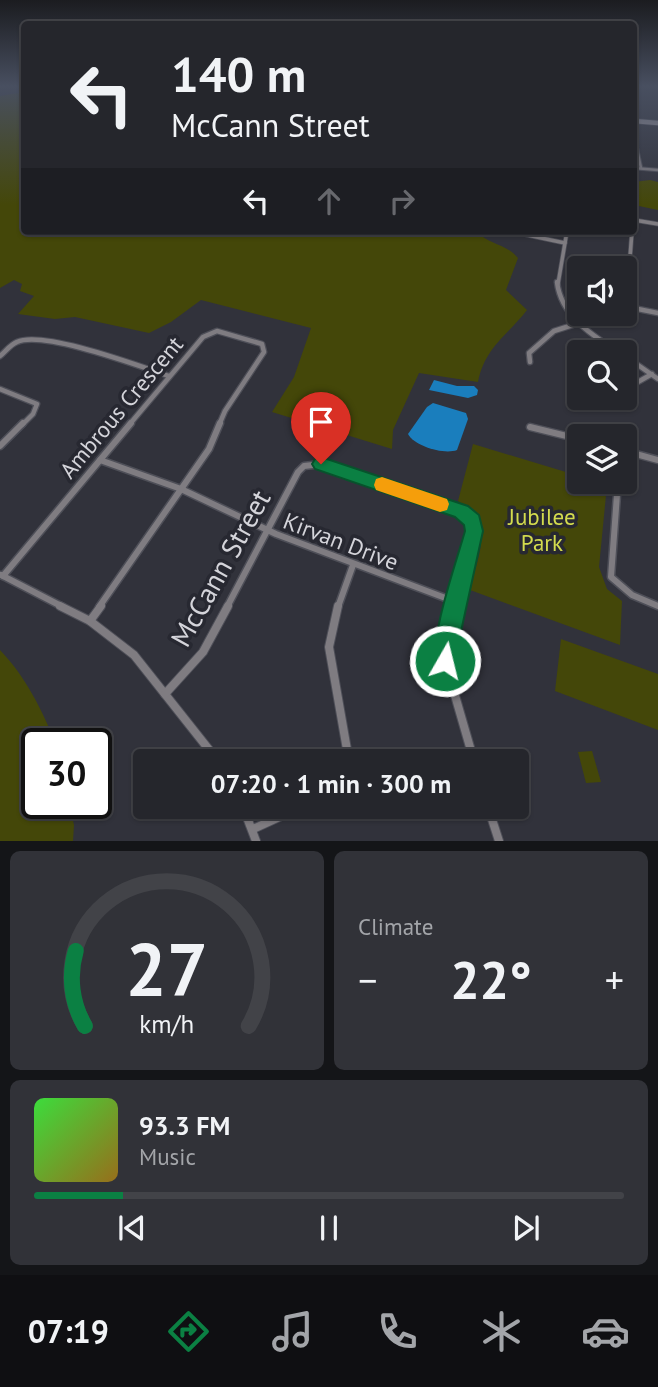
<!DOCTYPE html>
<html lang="en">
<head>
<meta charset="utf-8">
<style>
	body { margin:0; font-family:"PT Sans",sans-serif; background:#313238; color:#f1f3f6; height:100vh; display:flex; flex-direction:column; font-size:26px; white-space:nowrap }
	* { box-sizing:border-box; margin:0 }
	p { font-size:23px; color:#a3a5a9 }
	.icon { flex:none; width:38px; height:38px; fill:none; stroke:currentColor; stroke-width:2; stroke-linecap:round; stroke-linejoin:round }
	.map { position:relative; height:841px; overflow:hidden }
	.details { display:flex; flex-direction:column; gap:10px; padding:10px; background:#141518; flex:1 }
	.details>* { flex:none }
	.guide { position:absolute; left:21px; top:21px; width:616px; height:214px; border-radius:7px; box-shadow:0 2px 5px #0004,0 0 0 2px #424348; background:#25262c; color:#f1f3f6; overflow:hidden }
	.controls { position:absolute; left:567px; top:256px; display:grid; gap:14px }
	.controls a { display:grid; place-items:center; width:70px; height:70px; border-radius:7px; background:#25262c; box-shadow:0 2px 5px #0004,0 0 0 2px #424348; font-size:35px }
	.speed { position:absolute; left:21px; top:728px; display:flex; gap:14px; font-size:35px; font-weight:700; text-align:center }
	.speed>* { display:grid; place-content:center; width:91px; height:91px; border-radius:50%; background:#25262c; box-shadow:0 2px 5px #0004,0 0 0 2px #424348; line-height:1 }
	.speed .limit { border:4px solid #111; border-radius:10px; background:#fff; color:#111 }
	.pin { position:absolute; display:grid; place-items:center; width:60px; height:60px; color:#fff; margin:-72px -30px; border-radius:50% 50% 50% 0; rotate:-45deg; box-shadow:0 0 7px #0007 }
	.pin .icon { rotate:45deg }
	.me { position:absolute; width:77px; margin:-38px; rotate:8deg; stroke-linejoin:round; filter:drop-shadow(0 0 5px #0008) }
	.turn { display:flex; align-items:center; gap:24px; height:147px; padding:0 35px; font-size:32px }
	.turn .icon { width:91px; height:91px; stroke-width:2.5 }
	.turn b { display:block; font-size:49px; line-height:60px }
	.lanes { display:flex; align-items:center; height:66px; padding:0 35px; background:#0003; justify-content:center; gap:35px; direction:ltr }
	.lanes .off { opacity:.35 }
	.big { font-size:52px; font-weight:700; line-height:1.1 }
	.details .widget { flex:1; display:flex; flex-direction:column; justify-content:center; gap:10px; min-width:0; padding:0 24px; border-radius:10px; background:#313238 }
	.details .dial { align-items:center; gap:0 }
	.dial svg { height:182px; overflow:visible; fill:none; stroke:#424348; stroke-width:7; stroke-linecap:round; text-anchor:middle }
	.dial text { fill:#f1f3f6; stroke:none }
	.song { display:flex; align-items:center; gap:21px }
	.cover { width:84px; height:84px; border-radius:10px; background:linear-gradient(135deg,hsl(120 70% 55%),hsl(40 70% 35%)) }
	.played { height:7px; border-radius:4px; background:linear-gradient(90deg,#0b8043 15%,#424348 15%) }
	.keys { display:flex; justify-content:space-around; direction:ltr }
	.heat { display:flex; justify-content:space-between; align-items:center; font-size:38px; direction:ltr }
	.details .tiles { flex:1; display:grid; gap:10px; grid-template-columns:1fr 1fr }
	.widget:last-child { grid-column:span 2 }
	.trip { position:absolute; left:133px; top:749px; width:396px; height:70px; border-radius:7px; background:#25262c; box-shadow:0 2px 5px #0004,0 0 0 2px #424348; font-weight:700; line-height:70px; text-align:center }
	.dock { display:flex; height:112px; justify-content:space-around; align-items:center; background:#0f0f12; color:#a3a5a9 }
	.dock .icon { width:49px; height:49px }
	.dock .active { color:#0b8043 }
	.dock b { font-size:32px; color:#f1f3f6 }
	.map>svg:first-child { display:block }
	.green { fill:#444709 }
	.water { fill:#1a7ebd }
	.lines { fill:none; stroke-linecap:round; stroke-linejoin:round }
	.street-far4-casing { stroke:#4e4f58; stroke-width:4.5 }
	.street-far3-casing { stroke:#4e4f58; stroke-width:5 }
	.street-far2-casing { stroke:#4e4f58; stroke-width:7 }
	.street-far1-casing { stroke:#4e4f58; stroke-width:9 }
	.street-casing { stroke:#4e4f58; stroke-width:10 }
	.secondary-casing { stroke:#4e4f58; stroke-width:6 }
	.street-far4 { stroke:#7f7c81; stroke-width:2.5 }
	.street-far3 { stroke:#7f7c81; stroke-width:3.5 }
	.street-far2 { stroke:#7f7c81; stroke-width:4.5 }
	.street-far1 { stroke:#7f7c81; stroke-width:6 }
	.street { stroke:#7f7c81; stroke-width:8 }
	.secondary { stroke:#aaa6ad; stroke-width:4.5 }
	.route { fill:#0b8043; stroke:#07532c; stroke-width:2 }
	.slow { fill:#f59e0b }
	.labels { text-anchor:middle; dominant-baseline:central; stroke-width:7; stroke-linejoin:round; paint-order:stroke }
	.street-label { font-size:23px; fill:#d4d4da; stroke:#272831 }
	.park-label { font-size:23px; fill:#d3db4e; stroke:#272831 }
	.near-street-label { font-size:28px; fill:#d4d4da; stroke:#272831 }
</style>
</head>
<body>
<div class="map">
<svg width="658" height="841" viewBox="0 0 658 841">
	<rect width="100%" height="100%" fill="#31323b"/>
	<g class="green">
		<path d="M24,92V231H476C489,245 505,243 518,258L506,290L527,310C507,336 485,347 478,382L419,373L393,430L392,449L272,412L294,377L311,328L201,300L171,322L149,333L75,317L55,319L18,314L34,296L20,291L22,284L14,280L0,288V96Z"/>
		<polygon points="650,180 658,182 658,210 634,205 634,182"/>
		<path d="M473,444L579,476V481L607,485L599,567L607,589L622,601L620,645L470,590C478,554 496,524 458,501Z"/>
		<polygon points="561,639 658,674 658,730 555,691"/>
		<path d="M0,650C26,677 42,710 56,744H37V803H69L74,825L73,841H0Z"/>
		<polygon points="592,751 601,782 586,783 578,752"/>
	</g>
	<g class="water">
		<polygon points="434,380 457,386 474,386 478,390 477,395 468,398 429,390"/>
		<path d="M433,403L466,413L468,419L457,450C444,455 414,446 408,434L427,407Z"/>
	</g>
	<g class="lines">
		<defs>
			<g id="street-far4">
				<polyline points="634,135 641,168"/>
				<polyline points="634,168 658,170"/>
			</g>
			<g id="street-far3">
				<polyline points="634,220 658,224"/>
				<polyline points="508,231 565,243"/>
				<polyline points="558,284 567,231"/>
				<polyline points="628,284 632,231"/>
			</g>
			<g id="street-far2">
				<path d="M557,282C561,316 592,335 618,352"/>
				<polyline points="628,282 627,299 638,309 658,313"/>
				<path d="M0,356C5,352 11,344 17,342C43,330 139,366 169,376"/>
				<polyline points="625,356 658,379"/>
				<polyline points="530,362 529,353 554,331 579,323"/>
				<polyline points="629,387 652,374"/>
				<polyline points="0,389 37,404 33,414 22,425"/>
				<polyline points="129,425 203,337 217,331 262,344 264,352 225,411 219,425"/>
			</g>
			<g id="street-far1">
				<polyline points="530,427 579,439"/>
				<polyline points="0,446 23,423"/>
				<polyline points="625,451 658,460"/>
				<polyline points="100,460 181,489 276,534 456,602"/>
				<polyline points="618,481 611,577 632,595 658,606"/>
				<polyline points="1,575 63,607"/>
				<polyline points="3,576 131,423"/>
				<polyline points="99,607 209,449 220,423"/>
				<polyline points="227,607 298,472 304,466 321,464 461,511 472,521 474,532 455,607"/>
				<polyline points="338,607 353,565"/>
			</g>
			<g id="street">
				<polyline points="60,606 90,621 134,655 218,761"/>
				<polyline points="338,606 329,647 349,761"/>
				<polyline points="455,606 447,638 445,661 474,761"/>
				<polyline points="90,621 101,606"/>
				<polyline points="165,694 203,652 228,606"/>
				<polyline points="243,807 256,841"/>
				<polyline points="488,807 499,841"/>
				<polyline points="253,829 301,807"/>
			</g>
			<polyline id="secondary" points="634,121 658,123"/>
		</defs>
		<use href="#street-far4" class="street-far4-casing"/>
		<use href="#street-far3" class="street-far3-casing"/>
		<use href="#street-far2" class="street-far2-casing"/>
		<use href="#street-far1" class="street-far1-casing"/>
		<use href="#street" class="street-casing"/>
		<use href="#secondary" class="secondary-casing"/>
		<use href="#street-far4" class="street-far4"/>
		<use href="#street-far3" class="street-far3"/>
		<use href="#street-far2" class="street-far2"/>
		<use href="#street-far1" class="street-far1"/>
		<use href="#street" class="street"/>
		<use href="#secondary" class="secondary"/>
	</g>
	<linearGradient id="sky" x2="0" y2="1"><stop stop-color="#1b1c20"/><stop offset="0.42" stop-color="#484f60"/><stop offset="1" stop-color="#484f60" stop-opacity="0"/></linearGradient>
	<rect width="658" height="205" fill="url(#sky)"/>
	<path class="route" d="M321,457L468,506L479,515L483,531L453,668L445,672L437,668C427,644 457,560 465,531L464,525L455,517L315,469L312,464L315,459Z"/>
	<polygon class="slow" points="382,477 447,499 449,504 447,510 440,512 376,490 374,485 376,479"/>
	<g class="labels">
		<g class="street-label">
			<text transform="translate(121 407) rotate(-50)">Ambrous Crescent</text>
			<text transform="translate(341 541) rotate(21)">Kirvan Drive</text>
		</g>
		<g class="park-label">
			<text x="542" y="516">Jubilee<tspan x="542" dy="26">Park</tspan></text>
		</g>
		<g class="near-street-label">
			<text transform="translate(220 568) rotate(-61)">McCann Street</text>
		</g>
	</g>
</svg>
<div class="controls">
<a><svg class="icon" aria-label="sound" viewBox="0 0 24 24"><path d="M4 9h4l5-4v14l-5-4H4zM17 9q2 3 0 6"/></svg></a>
<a><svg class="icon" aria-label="search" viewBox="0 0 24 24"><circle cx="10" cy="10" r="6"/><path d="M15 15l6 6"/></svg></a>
<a><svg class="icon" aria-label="layers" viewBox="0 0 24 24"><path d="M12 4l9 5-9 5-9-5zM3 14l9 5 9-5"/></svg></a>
</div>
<div class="speed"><div class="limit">30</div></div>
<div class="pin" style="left:321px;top:464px;background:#d93025"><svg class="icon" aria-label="arrive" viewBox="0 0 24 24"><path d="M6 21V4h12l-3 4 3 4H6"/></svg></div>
<svg class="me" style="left:445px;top:661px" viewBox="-20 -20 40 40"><circle r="17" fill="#0b8043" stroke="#fff" stroke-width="3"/><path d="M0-11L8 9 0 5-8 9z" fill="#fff"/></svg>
<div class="trip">07:20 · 1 min · 300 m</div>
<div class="guide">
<div class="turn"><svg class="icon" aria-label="left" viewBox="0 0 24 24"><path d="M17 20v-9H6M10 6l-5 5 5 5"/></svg><div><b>140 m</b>McCann Street</div></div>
<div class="lanes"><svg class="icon" aria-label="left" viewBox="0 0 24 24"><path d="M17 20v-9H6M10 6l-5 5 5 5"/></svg><svg class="icon off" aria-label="ahead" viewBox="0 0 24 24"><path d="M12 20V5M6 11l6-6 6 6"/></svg><svg class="icon off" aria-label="right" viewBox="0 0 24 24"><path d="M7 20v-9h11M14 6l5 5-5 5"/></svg></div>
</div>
</div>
<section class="details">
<div class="tiles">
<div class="widget dial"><svg viewBox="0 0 100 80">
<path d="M14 69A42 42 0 1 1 86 69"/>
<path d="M14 69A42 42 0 0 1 10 36" stroke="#0b8043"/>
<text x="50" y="56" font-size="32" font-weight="700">27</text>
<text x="50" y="72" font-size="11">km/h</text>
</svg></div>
<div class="widget"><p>Climate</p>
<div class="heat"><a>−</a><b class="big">22°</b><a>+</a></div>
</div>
<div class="widget">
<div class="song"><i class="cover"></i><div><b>93.3 FM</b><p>Music</p></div></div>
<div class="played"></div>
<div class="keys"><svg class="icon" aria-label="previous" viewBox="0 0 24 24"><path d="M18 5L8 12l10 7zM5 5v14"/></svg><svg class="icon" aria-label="pause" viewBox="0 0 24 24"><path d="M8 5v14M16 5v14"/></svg><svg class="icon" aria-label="next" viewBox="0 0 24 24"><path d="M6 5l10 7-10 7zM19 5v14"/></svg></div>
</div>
</div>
</section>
<nav class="dock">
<b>07:19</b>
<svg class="icon active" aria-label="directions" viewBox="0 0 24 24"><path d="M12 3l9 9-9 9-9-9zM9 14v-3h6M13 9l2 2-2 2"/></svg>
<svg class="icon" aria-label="music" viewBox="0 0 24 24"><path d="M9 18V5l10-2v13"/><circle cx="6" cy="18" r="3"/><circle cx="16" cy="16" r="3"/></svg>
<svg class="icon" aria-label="phone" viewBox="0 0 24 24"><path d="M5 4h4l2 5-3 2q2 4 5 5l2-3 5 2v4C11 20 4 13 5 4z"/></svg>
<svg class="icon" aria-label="climate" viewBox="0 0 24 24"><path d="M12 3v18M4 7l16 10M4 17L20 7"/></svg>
<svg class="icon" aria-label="car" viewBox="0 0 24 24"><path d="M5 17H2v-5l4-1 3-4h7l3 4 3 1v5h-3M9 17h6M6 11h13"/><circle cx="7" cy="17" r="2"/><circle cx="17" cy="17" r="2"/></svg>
</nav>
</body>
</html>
